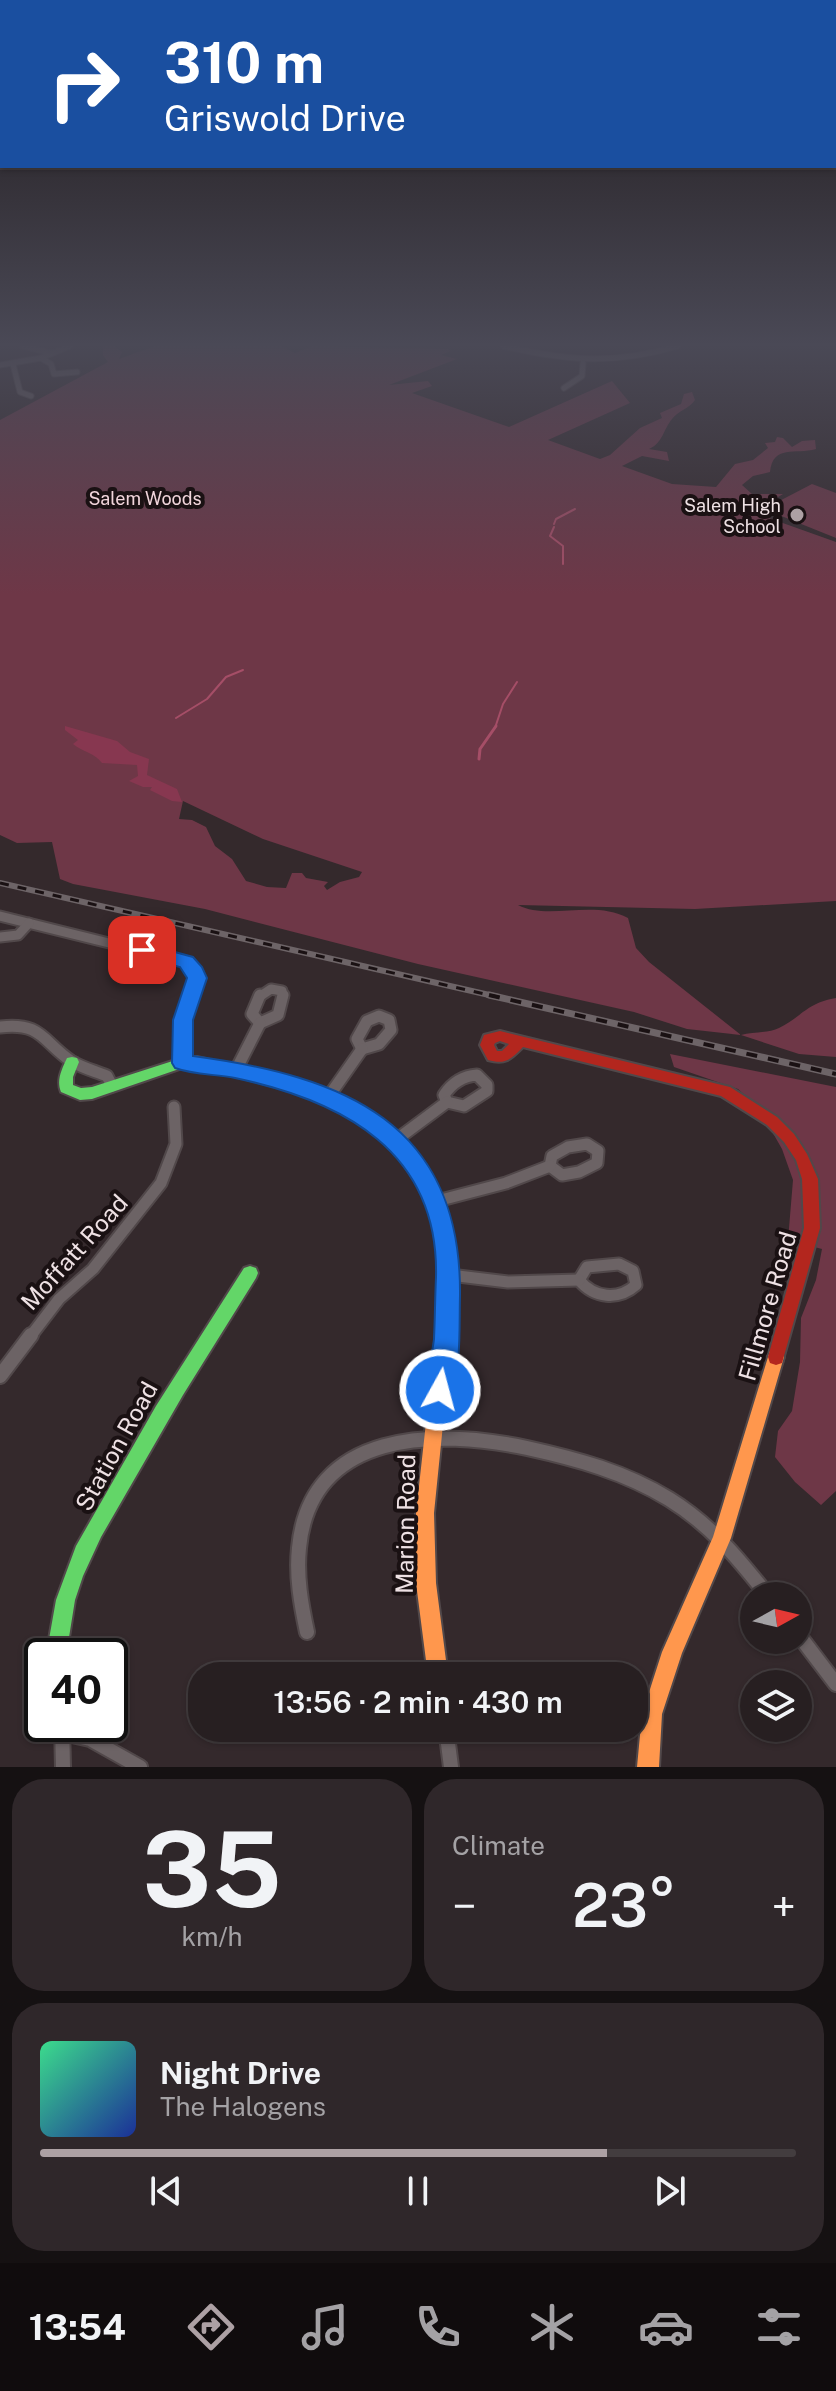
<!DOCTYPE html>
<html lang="en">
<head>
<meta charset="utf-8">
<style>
	body { margin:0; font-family:"Public Sans",sans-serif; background:#2f272a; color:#f1f3f6; height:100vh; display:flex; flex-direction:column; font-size:30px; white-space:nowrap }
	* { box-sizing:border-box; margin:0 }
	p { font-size:26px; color:#a4a2a5 }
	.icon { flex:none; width:44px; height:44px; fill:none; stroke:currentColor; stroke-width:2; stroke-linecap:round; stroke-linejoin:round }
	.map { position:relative; height:1767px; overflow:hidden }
	.side { display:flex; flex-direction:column; gap:12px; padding:12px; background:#151112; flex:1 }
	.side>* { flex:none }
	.top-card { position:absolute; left:0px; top:0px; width:836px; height:168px; box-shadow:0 2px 6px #0004,0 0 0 2px #433d3f; background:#1a4fa0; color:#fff; overflow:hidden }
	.needle { width:52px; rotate:82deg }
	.fabs { position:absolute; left:740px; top:1582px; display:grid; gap:16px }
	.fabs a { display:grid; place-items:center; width:72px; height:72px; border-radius:50%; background:#271f21; box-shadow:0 2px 6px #0004,0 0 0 2px #433d3f; font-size:40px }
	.speed { position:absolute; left:24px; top:1638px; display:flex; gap:16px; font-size:40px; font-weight:700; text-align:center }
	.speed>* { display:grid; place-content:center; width:104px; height:104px; border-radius:50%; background:#271f21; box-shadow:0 2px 6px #0004,0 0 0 2px #433d3f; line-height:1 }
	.speed .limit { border:4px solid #111; border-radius:12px; background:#fff; color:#111 }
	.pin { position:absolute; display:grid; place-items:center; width:68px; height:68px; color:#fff; margin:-34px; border-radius:16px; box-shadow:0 4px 12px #0006 }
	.me { position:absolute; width:88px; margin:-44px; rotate:7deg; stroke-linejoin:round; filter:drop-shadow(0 0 6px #0008) }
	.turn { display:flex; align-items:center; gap:28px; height:168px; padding:0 32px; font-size:36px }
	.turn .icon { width:104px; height:104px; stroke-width:2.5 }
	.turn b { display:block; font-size:56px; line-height:68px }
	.big { font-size:60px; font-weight:600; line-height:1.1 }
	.side .card { flex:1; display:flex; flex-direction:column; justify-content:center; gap:12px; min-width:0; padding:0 28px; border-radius:32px; background:#2f272a }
	.side .dial { align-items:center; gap:0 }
	.dial b { font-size:104px; line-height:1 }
	.song { display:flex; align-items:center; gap:24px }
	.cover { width:96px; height:96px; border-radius:12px; background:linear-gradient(135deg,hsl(150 70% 55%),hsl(230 70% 35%)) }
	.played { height:8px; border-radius:4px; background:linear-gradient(90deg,#ada1a4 75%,#433d3f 75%) }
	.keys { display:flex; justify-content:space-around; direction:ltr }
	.heat { display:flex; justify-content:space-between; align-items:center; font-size:44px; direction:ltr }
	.side .tiles { flex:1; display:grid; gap:12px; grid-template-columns:1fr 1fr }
	.card:last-child { grid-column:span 2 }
	.trip { position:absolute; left:188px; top:1662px; width:460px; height:80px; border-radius:32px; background:#271f21; box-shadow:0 2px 6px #0004,0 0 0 2px #433d3f; font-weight:600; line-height:80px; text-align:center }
	.tab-bar { display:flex; height:128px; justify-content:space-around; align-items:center; background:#100c0d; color:#a4a2a5 }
	.tab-bar .icon { width:56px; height:56px }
	.tab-bar .on { color:#ada1a4 }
	.tab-bar b { font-size:36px; color:#f1f3f6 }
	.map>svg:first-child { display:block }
	.green { fill:#6e3747; fill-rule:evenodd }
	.forest { fill:#873750 }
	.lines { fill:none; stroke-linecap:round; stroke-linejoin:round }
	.stream-far1 { stroke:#a54e67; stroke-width:2 }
	.stream { stroke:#a54e67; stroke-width:3 }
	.street-far3-casing { stroke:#51484a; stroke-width:7 }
	.street-far2-casing { stroke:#51484a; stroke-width:13 }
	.street-far1-casing { stroke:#51484a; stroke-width:15 }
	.street-casing { stroke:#51484a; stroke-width:18 }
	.fast-casing { stroke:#51484a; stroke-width:4 }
	.slow-casing { stroke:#51484a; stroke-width:4 }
	.jam-casing { stroke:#51484a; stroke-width:4 }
	.street-far3 { stroke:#6c6365; stroke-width:5 }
	.street-far2 { stroke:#6c6365; stroke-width:9 }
	.street-far1 { stroke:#6c6365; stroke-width:11 }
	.street { stroke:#6c6365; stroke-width:14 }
	.fast { fill:#63d668; fill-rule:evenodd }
	.slow { fill:#ff974d; fill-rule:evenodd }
	.jam { fill:#b3261e; fill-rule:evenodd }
	.rail-far1-casing { stroke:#6d6467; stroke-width:6 }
	.rail-casing { stroke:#6d6467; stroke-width:7 }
	.rail-far1 { stroke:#1a1113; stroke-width:3; stroke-dasharray:9; stroke-linecap:butt }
	.rail { stroke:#1a1113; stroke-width:4; stroke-dasharray:11; stroke-linecap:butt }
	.route { fill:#1a73e8; stroke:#114b97; stroke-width:2 }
	.poi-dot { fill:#ada1a4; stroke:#1a1113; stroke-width:3 }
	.labels { text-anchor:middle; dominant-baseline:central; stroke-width:8; stroke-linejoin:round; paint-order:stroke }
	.far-park-label { font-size:18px; fill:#f1d5db; stroke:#1a1113 }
	.far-poi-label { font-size:18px; fill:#eee1e4; stroke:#1a1113; text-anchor:end }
	.near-street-label { font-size:24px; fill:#eee1e4; stroke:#1a1113 }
</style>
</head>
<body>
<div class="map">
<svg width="836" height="1767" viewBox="0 0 836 1767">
	<rect width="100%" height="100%" fill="#34292c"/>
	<g class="green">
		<path d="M103,346H114L122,352L119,359L155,346H281L295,353L312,346L448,349L451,351L441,355L457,359L389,385L428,381L432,386L412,393L509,427L612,381L630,403L548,440L600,459L610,455L640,428L662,418L660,413L681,404L684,394L692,392L695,400C690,408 678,411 672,419C663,430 663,443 649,449L667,452L669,461L642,456L622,466L672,484L716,487L735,464L753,460L768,448L765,443L775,442L777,437L783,438L792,447L802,441L815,440L816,449C795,455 773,444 770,472L753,476L742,485L752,494H783L765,505L761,511L766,517L836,542V901L695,909L518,905C548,921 593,899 628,918L636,948L649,962L741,1035C753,1032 769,1033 779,1028C802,1017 806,1003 836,998V1057L799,1054L741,1035L687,1029L634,1012L418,964L205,909L73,884L60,879L52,842L17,843L0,835V420L108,362L103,355ZM183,801L263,839L362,872L359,877L340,882L327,890L324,886L328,882L306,878L302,873H292L286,888L267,887L246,881L232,859L215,846L206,827L192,820L179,819Z"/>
		<polygon points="812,484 836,493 836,538 764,509"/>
		<polygon points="670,1054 836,1087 836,1491 821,1505 795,1482 775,1457 778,1431 792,1411 800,1362 801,1318 816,1280 822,1249 788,1240 793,1180 782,1149 758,1107 738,1089 674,1067"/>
	</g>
	<path class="forest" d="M65,726L117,741L130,752L149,759L147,775L177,789L182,802L172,801L150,790L152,787H143L129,781L138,776L137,765L102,763C95,753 83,752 73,744L78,740L65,730Z"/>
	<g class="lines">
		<g class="stream-far1">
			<polyline points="554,524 556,519 575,509"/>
			<polyline points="554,527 550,536 563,546 563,564"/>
			<polyline points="176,718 207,699 226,677 243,670"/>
			<polyline points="495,728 503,704 517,682"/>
		</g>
		<polyline class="stream" points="479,759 480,749 496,726"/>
		<defs>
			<g id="street-far3">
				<polyline points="23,346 51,353"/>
				<path d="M503,346C568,361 613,365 678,346"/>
				<polyline points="41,358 51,364 54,374 77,372"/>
				<polyline points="13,364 20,392 31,396"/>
				<polyline points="0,365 41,358 70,346"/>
				<polyline points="564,388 582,376 583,363"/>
			</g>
			<g id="street-far2">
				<polyline points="0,916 186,962 196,976 192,997"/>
				<polyline points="0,937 18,935 29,923"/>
				<polyline points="259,997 271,989 282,991 283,997"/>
			</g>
			<g id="street-far1">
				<polygon points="379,1016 389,1020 391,1030 379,1044 362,1049 357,1039 367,1021"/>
				<polyline points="260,1023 252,1014 260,995"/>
				<polyline points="260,1023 278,1015 283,995"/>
				<path d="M0,1027C42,1022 42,1041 71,1061C82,1068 95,1071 107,1076L112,1086"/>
				<polyline points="182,1063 183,1022 193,995"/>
				<polyline points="236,1070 260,1023"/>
				<path d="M477,1075L487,1085V1091L464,1106L447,1102L444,1095C452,1083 462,1076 477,1075Z"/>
				<polyline points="329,1096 362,1049"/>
				<polyline points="396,1140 447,1102"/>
				<polygon points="587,1144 598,1151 597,1163 579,1172 562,1175 550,1166 552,1156 568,1147"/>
				<polyline points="437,1201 506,1183 550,1166"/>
				<path d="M619,1264L633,1271L636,1285C618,1301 594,1298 579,1280L587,1267Z"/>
				<polyline points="450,1275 508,1282 579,1280"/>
				<polyline points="30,1337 59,1299 93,1269 161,1183 176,1144 174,1107"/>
			</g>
			<g id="street">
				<polyline points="0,1376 31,1335"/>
				<path d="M307,1632C301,1604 296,1576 299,1548C310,1429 438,1429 527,1448C577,1459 625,1472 669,1499C711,1525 738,1558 768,1596"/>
				<polyline points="798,1634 836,1684"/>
				<polyline points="62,1724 63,1767"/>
				<polyline points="446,1728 451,1767"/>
				<polyline points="63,1733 90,1739 140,1767"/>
			</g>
			<g id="fast">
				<path d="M72,1057L77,1058L79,1062L73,1077V1085L81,1088L92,1087L182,1058L197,1057C293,1080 390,1097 440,1194L437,1199L432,1201L427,1199C413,1178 400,1156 381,1139C331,1094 260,1083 197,1067L182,1068L92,1099L80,1100L61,1092C56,1080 62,1069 67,1058Z"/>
				<polygon points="250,1266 256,1268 258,1273 256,1278 183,1395 101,1537 83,1576 75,1600 66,1656 46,1656 56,1600 76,1546 156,1406 244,1268"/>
			</g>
			<g id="slow">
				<polygon points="432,1187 437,1189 440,1194 453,1238 457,1287 434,1513 436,1583 448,1676 428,1676 416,1583 416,1513 441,1287 437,1238 424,1194 427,1189"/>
				<polygon points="776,1349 782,1351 784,1357 731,1538 682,1653 662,1714 659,1767 637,1767 642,1714 662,1652 713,1537 768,1357 770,1351"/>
			</g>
			<path id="jam" d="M500,1031L730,1087L777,1117L794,1134L807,1154L818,1179L820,1228L782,1363L776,1365L770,1363L768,1357L804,1228L802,1179L796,1160L784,1142L767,1125L721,1096L523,1047C511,1059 506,1065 488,1060L480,1045L484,1035ZM500,1041L509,1044L502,1051H497L494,1045L495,1043Z"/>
		</defs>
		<use href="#street-far3" class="street-far3-casing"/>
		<use href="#street-far2" class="street-far2-casing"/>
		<use href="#street-far1" class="street-far1-casing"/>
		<use href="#street" class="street-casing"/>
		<use href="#fast" class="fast-casing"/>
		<use href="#slow" class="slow-casing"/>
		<use href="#jam" class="jam-casing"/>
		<use href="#street-far3" class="street-far3"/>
		<use href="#street-far2" class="street-far2"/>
		<use href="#street-far1" class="street-far1"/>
		<use href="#street" class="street"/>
		<use href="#fast" class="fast"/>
		<use href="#slow" class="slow"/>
		<use href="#jam" class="jam"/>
		<defs>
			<polyline id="rail-far1" points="0,883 498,997"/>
			<polyline id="rail" points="489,995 836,1074"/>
		</defs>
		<use href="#rail-far1" class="rail-far1-casing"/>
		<use href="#rail" class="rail-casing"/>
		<use href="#rail-far1" class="rail-far1"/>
		<use href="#rail" class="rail"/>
	</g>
	<linearGradient id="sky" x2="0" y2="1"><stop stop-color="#1d1718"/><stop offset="0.58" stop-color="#4a4956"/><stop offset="1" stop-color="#4a4956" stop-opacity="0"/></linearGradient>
	<rect width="836" height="594" fill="url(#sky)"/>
	<path class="route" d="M142,943L193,957L202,967L207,978L193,1020V1056C343,1076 462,1122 460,1296C459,1328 462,1369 449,1399L440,1403L431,1399C423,1381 432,1358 434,1339C435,1318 435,1298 436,1277C439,1152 344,1101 235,1078C215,1074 194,1075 175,1068L172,1063L173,1020L187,978L180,967L135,955L133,950Z"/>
	<circle class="poi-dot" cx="797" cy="515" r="8"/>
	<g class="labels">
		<g class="far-park-label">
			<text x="145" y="498">Salem Woods</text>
		</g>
		<g class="far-poi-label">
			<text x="781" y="505">Salem High<tspan x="781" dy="21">School</tspan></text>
		</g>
		<g class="near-street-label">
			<text transform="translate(74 1252) rotate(-48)">Moffatt Road</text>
			<text transform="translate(767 1306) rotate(-74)">Fillmore Road</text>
			<text transform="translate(116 1446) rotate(-61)">Station Road</text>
			<text transform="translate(405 1524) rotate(-89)">Marion Road</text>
		</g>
	</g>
</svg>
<div class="fabs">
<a><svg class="needle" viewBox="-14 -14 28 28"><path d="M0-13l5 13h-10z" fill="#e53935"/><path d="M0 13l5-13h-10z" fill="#a4a2a5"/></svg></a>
<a><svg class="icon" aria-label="layers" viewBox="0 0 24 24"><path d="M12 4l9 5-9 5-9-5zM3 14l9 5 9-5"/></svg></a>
</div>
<div class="speed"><div class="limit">40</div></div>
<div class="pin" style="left:142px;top:950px;background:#d93025"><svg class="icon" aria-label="arrive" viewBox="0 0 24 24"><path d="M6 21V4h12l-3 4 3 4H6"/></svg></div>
<svg class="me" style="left:440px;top:1390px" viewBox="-20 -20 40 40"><circle r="17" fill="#1a73e8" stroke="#fff" stroke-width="3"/><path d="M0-11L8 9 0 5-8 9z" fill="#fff"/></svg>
<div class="trip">13:56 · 2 min · 430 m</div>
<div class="top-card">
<div class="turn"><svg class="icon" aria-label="right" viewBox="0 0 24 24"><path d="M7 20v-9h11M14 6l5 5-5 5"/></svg><div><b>310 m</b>Griswold Drive</div></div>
</div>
</div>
<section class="side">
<div class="tiles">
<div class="card dial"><b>35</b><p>km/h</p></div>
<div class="card"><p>Climate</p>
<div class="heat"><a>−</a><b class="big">23°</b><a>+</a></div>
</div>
<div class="card">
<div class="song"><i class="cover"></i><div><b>Night Drive</b><p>The Halogens</p></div></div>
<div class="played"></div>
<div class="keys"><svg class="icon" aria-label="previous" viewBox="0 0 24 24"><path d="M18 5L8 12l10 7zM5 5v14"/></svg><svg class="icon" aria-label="pause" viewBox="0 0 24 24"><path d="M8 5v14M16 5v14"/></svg><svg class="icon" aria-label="next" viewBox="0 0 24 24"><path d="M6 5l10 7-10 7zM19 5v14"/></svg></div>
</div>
</div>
</section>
<nav class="tab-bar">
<b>13:54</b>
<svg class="icon on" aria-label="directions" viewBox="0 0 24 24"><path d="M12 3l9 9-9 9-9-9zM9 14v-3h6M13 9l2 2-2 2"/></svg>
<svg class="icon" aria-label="music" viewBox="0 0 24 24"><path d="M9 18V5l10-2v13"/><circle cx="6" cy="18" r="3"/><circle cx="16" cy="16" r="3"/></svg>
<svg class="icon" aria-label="phone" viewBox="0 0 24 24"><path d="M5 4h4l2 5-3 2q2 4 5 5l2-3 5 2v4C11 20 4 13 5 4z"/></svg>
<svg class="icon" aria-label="climate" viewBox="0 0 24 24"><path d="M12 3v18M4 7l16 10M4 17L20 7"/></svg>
<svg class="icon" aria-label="car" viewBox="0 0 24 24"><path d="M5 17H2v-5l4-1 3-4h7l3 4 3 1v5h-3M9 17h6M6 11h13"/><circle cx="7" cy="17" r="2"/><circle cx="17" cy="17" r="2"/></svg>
<svg class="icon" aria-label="filters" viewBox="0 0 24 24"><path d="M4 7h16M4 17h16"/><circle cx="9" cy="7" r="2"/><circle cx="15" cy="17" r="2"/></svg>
</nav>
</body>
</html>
